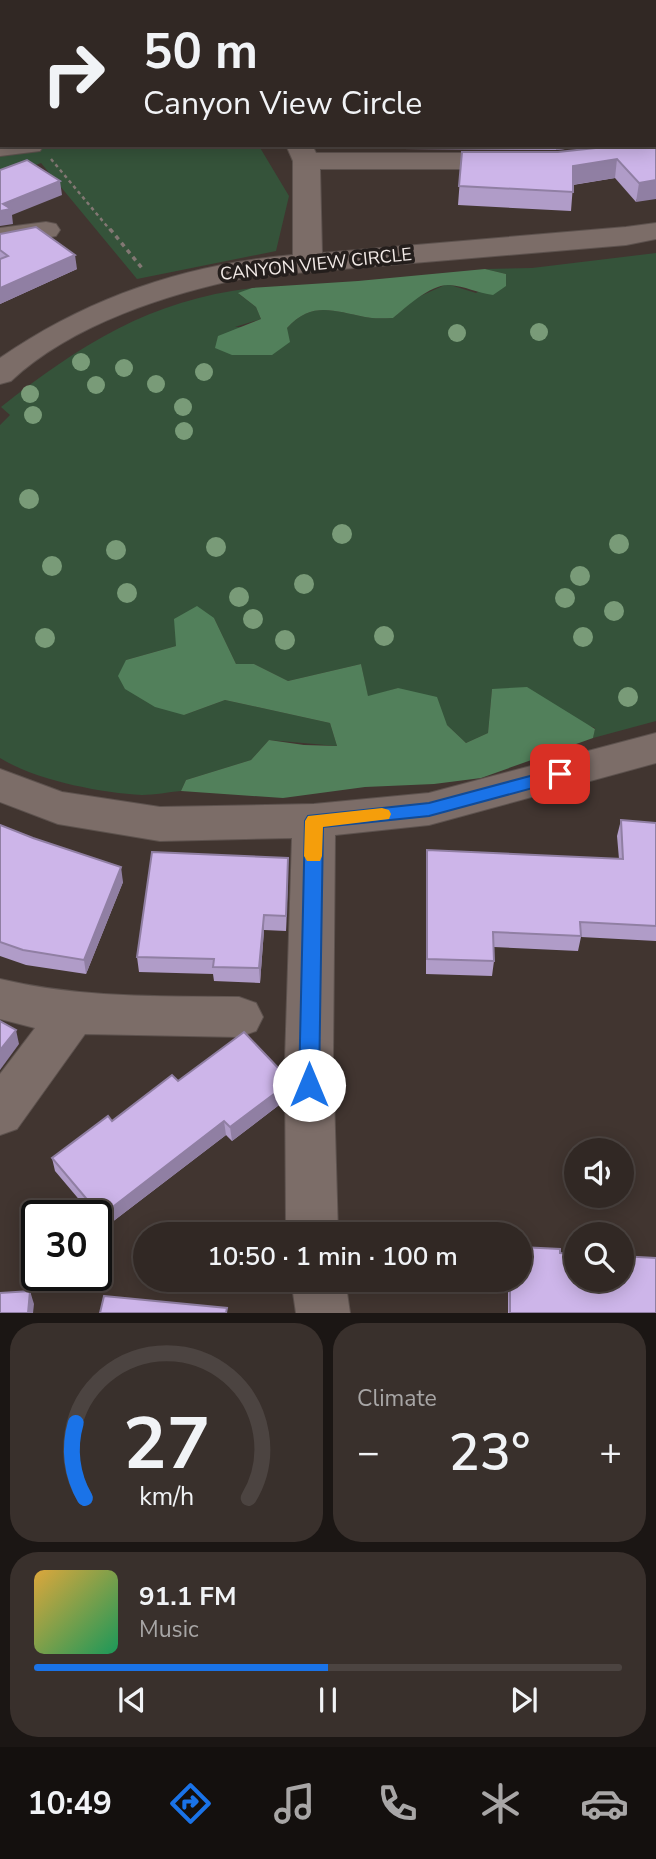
<!DOCTYPE html>
<html lang="en">
<head>
<meta charset="utf-8">
<style>
	body { margin:0; font-family:"Nunito Sans",sans-serif; background:#39302c; color:#f1f3f6; height:100vh; display:flex; flex-direction:column; font-size:26px; white-space:nowrap }
	* { box-sizing:border-box; margin:0 }
	p { font-size:23px; color:#a8a6a6 }
	.icon { flex:none; width:38px; height:38px; fill:none; stroke:currentColor; stroke-width:2; stroke-linecap:round; stroke-linejoin:round }
	.map { position:relative; height:1313px; overflow:hidden }
	.side { display:flex; flex-direction:column; gap:10px; padding:10px; background:#1b1614; flex:1 }
	.side>* { flex:none }
	.hud { position:absolute; left:0px; top:0px; width:656px; height:147px; box-shadow:0 4px 18px #0003,0 0 0 2px #4c4441; background:#312824; color:#f1f3f6; overflow:hidden }
	.controls { position:absolute; left:564px; top:1138px; display:grid; gap:14px }
	.controls a { display:grid; place-items:center; width:70px; height:70px; border-radius:50%; background:#312824; box-shadow:0 4px 18px #0003,0 0 0 2px #4c4441; font-size:35px }
	.speed { position:absolute; left:21px; top:1200px; display:flex; gap:14px; font-size:35px; font-weight:700; text-align:center }
	.speed>* { display:grid; place-content:center; width:91px; height:91px; border-radius:50%; background:#312824; box-shadow:0 4px 18px #0003,0 0 0 2px #4c4441; line-height:1 }
	.speed .limit { border:4px solid #111; border-radius:10px; background:#fff; color:#111 }
	.pin { position:absolute; display:grid; place-items:center; width:60px; height:60px; color:#fff; margin:-30px; border-radius:14px; box-shadow:0 4px 10px #0006 }
	.me { position:absolute; width:77px; margin:-38px; rotate:0deg; stroke-linejoin:round; filter:drop-shadow(0 0 5px #0008) }
	.turn { display:flex; align-items:center; gap:24px; height:147px; padding:0 28px; font-size:32px }
	.turn .icon { width:91px; height:91px; stroke-width:2.5 }
	.turn b { display:block; font-size:49px; line-height:60px }
	.big { font-size:52px; font-weight:600; line-height:1.1 }
	.side .widget { flex:1; display:flex; flex-direction:column; justify-content:center; gap:10px; min-width:0; padding:0 24px; border-radius:28px; background:#39302c }
	.side .dial { align-items:center; gap:0 }
	.dial svg { height:182px; overflow:visible; fill:none; stroke:#4c4441; stroke-width:7; stroke-linecap:round; text-anchor:middle }
	.dial text { fill:#f1f3f6; stroke:none }
	.song { display:flex; align-items:center; gap:21px }
	.cover { width:84px; height:84px; border-radius:10px; background:linear-gradient(135deg,hsl(40 70% 55%),hsl(150 70% 35%)) }
	.played { height:7px; border-radius:4px; background:linear-gradient(90deg,#1a73e8 50%,#4c4441 50%) }
	.keys { display:flex; justify-content:space-around; direction:ltr }
	.heat { display:flex; justify-content:space-between; align-items:center; font-size:38px; direction:ltr }
	.side .tiles { flex:1; display:grid; gap:10px; grid-template-columns:1fr 1fr }
	.widget:last-child { grid-column:span 2 }
	.trip { position:absolute; left:133px; top:1222px; width:399px; height:70px; border-radius:35px; background:#312824; box-shadow:0 4px 18px #0003,0 0 0 2px #4c4441; font-weight:600; line-height:70px; text-align:center }
	.dock { display:flex; height:112px; justify-content:space-around; align-items:center; background:#14100e; color:#a8a6a6 }
	.dock .icon { width:49px; height:49px }
	.dock .active { color:#1a73e8 }
	.dock b { font-size:32px; color:#f1f3f6 }
	.map>svg:first-child { display:block }
	.green { fill:#35533a }
	.forest { fill:#52805b }
	.lines { fill:none; stroke-linecap:round; stroke-linejoin:round }
	.lane-casing { stroke:#5d524e; stroke-width:2 }
	.street-casing { stroke:#5d524e; stroke-width:2 }
	.path-far1 { stroke:#827773; stroke-width:2.5; stroke-dasharray:3.5 3.5; stroke-linecap:butt }
	.path { stroke:#827773; stroke-width:3.5; stroke-dasharray:4.5 4.5; stroke-linecap:butt }
	.lane { fill:#7c6d68; fill-rule:evenodd }
	.street { fill:#7c6d68; fill-rule:evenodd }
	.tree { fill:#799b78 }
	.wall { fill:#b09cc8 }
	.shaded-wall { fill:#907fa3 }
	.building { fill:#cdb5e9; stroke:#907fa3; stroke-width:2 }
	.route { fill:#1a73e8; stroke:#114b97; stroke-width:2 }
	.slow { fill:#f59e0b }
	.labels { text-anchor:middle; dominant-baseline:central; stroke-width:7; stroke-linejoin:round; paint-order:stroke }
	.far-street-label { font-size:18px; fill:#f2eae7; stroke:#241e1c }
</style>
</head>
<body>
<div class="map">
<svg width="656" height="1313" viewBox="0 0 656 1313">
	<rect width="100%" height="100%" fill="#413530"/>
	<g class="green">
		<polygon points="0,0 290,0 2,2 2,145 259,146 289,196 276,251 137,279 41,163 0,179"/>
		<polygon points="316,0 656,0 656,21 654,2"/>
		<path d="M656,253V721L593,738L595,728L492,689L488,733L466,743L447,725L398,688L368,697L361,664L288,681L254,664H236L214,618L176,646L126,660L184,715L225,700L330,723L337,746L269,740L251,760L186,780L181,791C168,792 155,795 142,795C101,793 35,780 0,758V425L10,415L1,407C80,345 150,300 252,288L239,294L256,307L261,319L235,327L287,328C312,301 333,311 365,317C374,319 384,318 393,318L416,298L447,284L476,293L506,274L485,269L532,268Z"/>
	</g>
	<g class="forest">
		<path d="M485,269L506,274V286L493,295C478,293 464,286 450,285C432,283 406,307 393,318C384,318 374,319 365,317C333,311 312,301 287,328L290,342L272,355H232L215,348L218,336L261,319L256,307L238,293L252,288L358,281Z"/>
		<polygon points="197,606 214,618 236,664 254,664 288,681 361,664 368,696 398,688 437,697 447,725 466,743 488,733 492,689 527,687 595,729 593,738 481,778 434,784 365,787 283,798 181,791 186,780 251,760 269,740 304,745 337,746 330,723 225,700 184,715 155,707 125,689 118,676 126,660 176,646 174,619"/>
	</g>
	<g class="lines">
		<defs>
			<polygon id="lane" points="366,0 402,0 401,2"/>
			<g id="street">
				<rect x="654" y="53" width="2" height="14"/>
				<polygon points="0,140 2,145 44,145 40,151 0,156"/>
				<path d="M286,145H312L316,153H514L523,155L527,161L523,167L514,169H320L322,253L626,227L656,223V239L626,245L249,277C169,293 72,324 11,381L0,384V358C88,297 187,264 293,255V161Z"/>
				<polygon points="46,222 56,224 60,230 56,236 0,246 0,228"/>
				<polygon points="656,733 656,763 429,825 335,835 333,1061 338,1234 286,1234 285,1061 292,838 160,841 58,824 0,802 0,769 62,792 160,807 314,804 429,793"/>
				<path d="M0,979C79,998 158,996 239,997L256,1003L263,1017L256,1031L239,1037L85,1034L17,1129L0,1135V1074L35,1028L0,1019Z"/>
				<polygon points="291,1279 345,1279 350,1313 296,1313"/>
			</g>
		</defs>
		<use href="#lane" class="lane-casing"/>
		<use href="#street" class="street-casing"/>
		<polyline class="path-far1" points="51,159 111,231"/>
		<polyline class="path" points="110,229 142,268"/>
		<use href="#lane" class="lane"/>
		<use href="#street" class="street"/>
	</g>
	<g class="tree">
		<circle cx="539" cy="332" r="9"/>
		<circle cx="457" cy="333" r="9"/>
		<circle cx="81" cy="362" r="9"/>
		<circle cx="124" cy="368" r="9"/>
		<circle cx="204" cy="372" r="9"/>
		<circle cx="156" cy="384" r="9"/>
		<circle cx="96" cy="385" r="9"/>
		<circle cx="30" cy="394" r="9"/>
		<circle cx="183" cy="407" r="9"/>
		<circle cx="33" cy="415" r="9"/>
		<circle cx="184" cy="431" r="9"/>
		<circle cx="29" cy="499" r="10"/>
		<circle cx="342" cy="534" r="10"/>
		<circle cx="619" cy="544" r="10"/>
		<circle cx="216" cy="547" r="10"/>
		<circle cx="116" cy="550" r="10"/>
		<circle cx="52" cy="566" r="10"/>
		<circle cx="580" cy="576" r="10"/>
		<circle cx="304" cy="584" r="10"/>
		<circle cx="127" cy="593" r="10"/>
		<circle cx="239" cy="597" r="10"/>
		<circle cx="565" cy="598" r="10"/>
		<circle cx="614" cy="611" r="10"/>
		<circle cx="253" cy="619" r="10"/>
		<circle cx="384" cy="636" r="10"/>
		<circle cx="583" cy="637" r="10"/>
		<circle cx="45" cy="638" r="10"/>
		<circle cx="285" cy="640" r="10"/>
		<circle cx="628" cy="697" r="10"/>
	</g>
	<g class="wall">
		<rect x="654" y="6" width="2" height="46"/>
		<polygon points="2,68 2,105 0,104 0,71"/>
		<polygon points="402,145 601,145 556,150 402,149"/>
		<polygon points="654,145 636,202 615,178 573,185 571,211 458,205 462,152 558,152"/>
		<polygon points="0,234 77,269 0,304"/>
		<polygon points="621,820 656,823 656,941 581,937 578,951 494,947 494,961 492,976 426,974 426,865 427,850 619,859 617,836"/>
		<polygon points="0,825 123,882 86,974 26,965 0,956"/>
		<polygon points="288,873 286,931 264,930 260,983 214,981 213,974 139,972 137,957"/>
		<polygon points="178,1081 283,1102 232,1141 226,1135 103,1229 96,1221 96,1216 93,1216 55,1171 52,1158"/>
		<polygon points="560,1253 656,1313 508,1313 508,1279 520,1279"/>
	</g>
	<g class="shaded-wall">
		<polygon points="556,145 601,145 556,150"/>
		<polygon points="617,159 615,178 571,185 573,166"/>
		<polygon points="656,180 656,199 636,202 639,183"/>
		<polygon points="60,181 62,195 12,215 13,224 0,226 0,211 3,204"/>
		<polygon points="75,255 77,269 0,304 0,288"/>
		<polygon points="288,858 288,873 286,931 286,916"/>
		<polygon points="121,867 123,882 86,974 84,960"/>
		<polygon points="264,915 264,930 260,983 259,968"/>
		<polygon points="16,1030 19,1044 0,1070 0,1050"/>
		<polygon points="282,1072 283,1102 232,1141 230,1127"/>
		<polygon points="224,1121 226,1135 103,1229 101,1216"/>
		<polygon points="30,1291 34,1304 33,1313 28,1313"/>
	</g>
	<g class="building">
		<polygon points="24,0 104,0 104,2 23,2"/>
		<polygon points="281,0 365,0 371,2 278,2"/>
		<rect x="654" y="6" width="2" height="29"/>
		<polygon points="2,68 2,93 0,92 0,71"/>
		<polygon points="654,142 656,142 656,180 639,183 617,159 573,166 573,192 459,186 462,152 558,152 624,145 654,145"/>
		<polygon points="27,160 60,181 3,204 11,209 0,211 0,170"/>
		<polygon points="36,227 75,255 0,288 0,259 8,256 0,250 0,234"/>
		<polygon points="621,820 656,823 656,926 580,922 581,936 493,932 494,961 427,959 427,850 623,859"/>
		<polygon points="0,825 33,838 121,867 84,960 23,950 0,942"/>
		<polygon points="152,852 288,858 286,916 264,915 259,968 213,967 214,959 137,957"/>
		<polygon points="0,1021 16,1030 0,1050"/>
		<polygon points="244,1032 282,1072 282,1088 230,1127 224,1121 101,1216 52,1158 108,1116 112,1121 172,1075 178,1081"/>
		<polygon points="520,1247 560,1249 560,1253 576,1254 576,1279 621,1279 621,1256 656,1258 656,1313 510,1313 510,1279 520,1279"/>
		<polygon points="30,1291 28,1313 0,1313 0,1293"/>
		<polygon points="104,1296 227,1308 226,1313 100,1313"/>
	</g>
	<polygon class="route" points="560,768 566,770 569,774 566,779 429,816 323,827 319,1085 317,1092 309,1094 302,1092 299,1085 305,821 308,816 429,803"/>
	<polygon class="slow" points="382,808 389,810 391,814 389,819 323,827 322,856 320,861 307,861 304,856 305,821 308,816"/>
	<g class="labels">
		<g class="far-street-label">
			<text transform="translate(316 264) rotate(-6)">CANYON VIEW CIRCLE</text>
		</g>
	</g>
</svg>
<div class="controls">
<a><svg class="icon" aria-label="sound" viewBox="0 0 24 24"><path d="M4 9h4l5-4v14l-5-4H4zM17 9q2 3 0 6"/></svg></a>
<a><svg class="icon" aria-label="search" viewBox="0 0 24 24"><circle cx="10" cy="10" r="6"/><path d="M15 15l6 6"/></svg></a>
</div>
<div class="speed"><div class="limit">30</div></div>
<div class="pin" style="left:560px;top:774px;background:#d93025"><svg class="icon" aria-label="arrive" viewBox="0 0 24 24"><path d="M6 21V4h12l-3 4 3 4H6"/></svg></div>
<svg class="me" style="left:309px;top:1085px" viewBox="-20 -20 40 40"><circle r="19" fill="#fff"/><path d="M0-13L10 11 0 6-10 11z" fill="#1a73e8"/></svg>
<div class="trip">10:50 · 1 min · 100 m</div>
<div class="hud">
<div class="turn"><svg class="icon" aria-label="right" viewBox="0 0 24 24"><path d="M7 20v-9h11M14 6l5 5-5 5"/></svg><div><b>50 m</b>Canyon View Circle</div></div>
</div>
</div>
<section class="side">
<div class="tiles">
<div class="widget dial"><svg viewBox="0 0 100 80">
<path d="M14 69A42 42 0 1 1 86 69"/>
<path d="M14 69A42 42 0 0 1 10 36" stroke="#1a73e8"/>
<text x="50" y="56" font-size="32" font-weight="700">27</text>
<text x="50" y="72" font-size="11">km/h</text>
</svg></div>
<div class="widget"><p>Climate</p>
<div class="heat"><a>−</a><b class="big">23°</b><a>+</a></div>
</div>
<div class="widget">
<div class="song"><i class="cover"></i><div><b>91.1 FM</b><p>Music</p></div></div>
<div class="played"></div>
<div class="keys"><svg class="icon" aria-label="previous" viewBox="0 0 24 24"><path d="M18 5L8 12l10 7zM5 5v14"/></svg><svg class="icon" aria-label="pause" viewBox="0 0 24 24"><path d="M8 5v14M16 5v14"/></svg><svg class="icon" aria-label="next" viewBox="0 0 24 24"><path d="M6 5l10 7-10 7zM19 5v14"/></svg></div>
</div>
</div>
</section>
<nav class="dock">
<b>10:49</b>
<svg class="icon active" aria-label="directions" viewBox="0 0 24 24"><path d="M12 3l9 9-9 9-9-9zM9 14v-3h6M13 9l2 2-2 2"/></svg>
<svg class="icon" aria-label="music" viewBox="0 0 24 24"><path d="M9 18V5l10-2v13"/><circle cx="6" cy="18" r="3"/><circle cx="16" cy="16" r="3"/></svg>
<svg class="icon" aria-label="phone" viewBox="0 0 24 24"><path d="M5 4h4l2 5-3 2q2 4 5 5l2-3 5 2v4C11 20 4 13 5 4z"/></svg>
<svg class="icon" aria-label="climate" viewBox="0 0 24 24"><path d="M12 3v18M4 7l16 10M4 17L20 7"/></svg>
<svg class="icon" aria-label="car" viewBox="0 0 24 24"><path d="M5 17H2v-5l4-1 3-4h7l3 4 3 1v5h-3M9 17h6M6 11h13"/><circle cx="7" cy="17" r="2"/><circle cx="17" cy="17" r="2"/></svg>
</nav>
</body>
</html>
